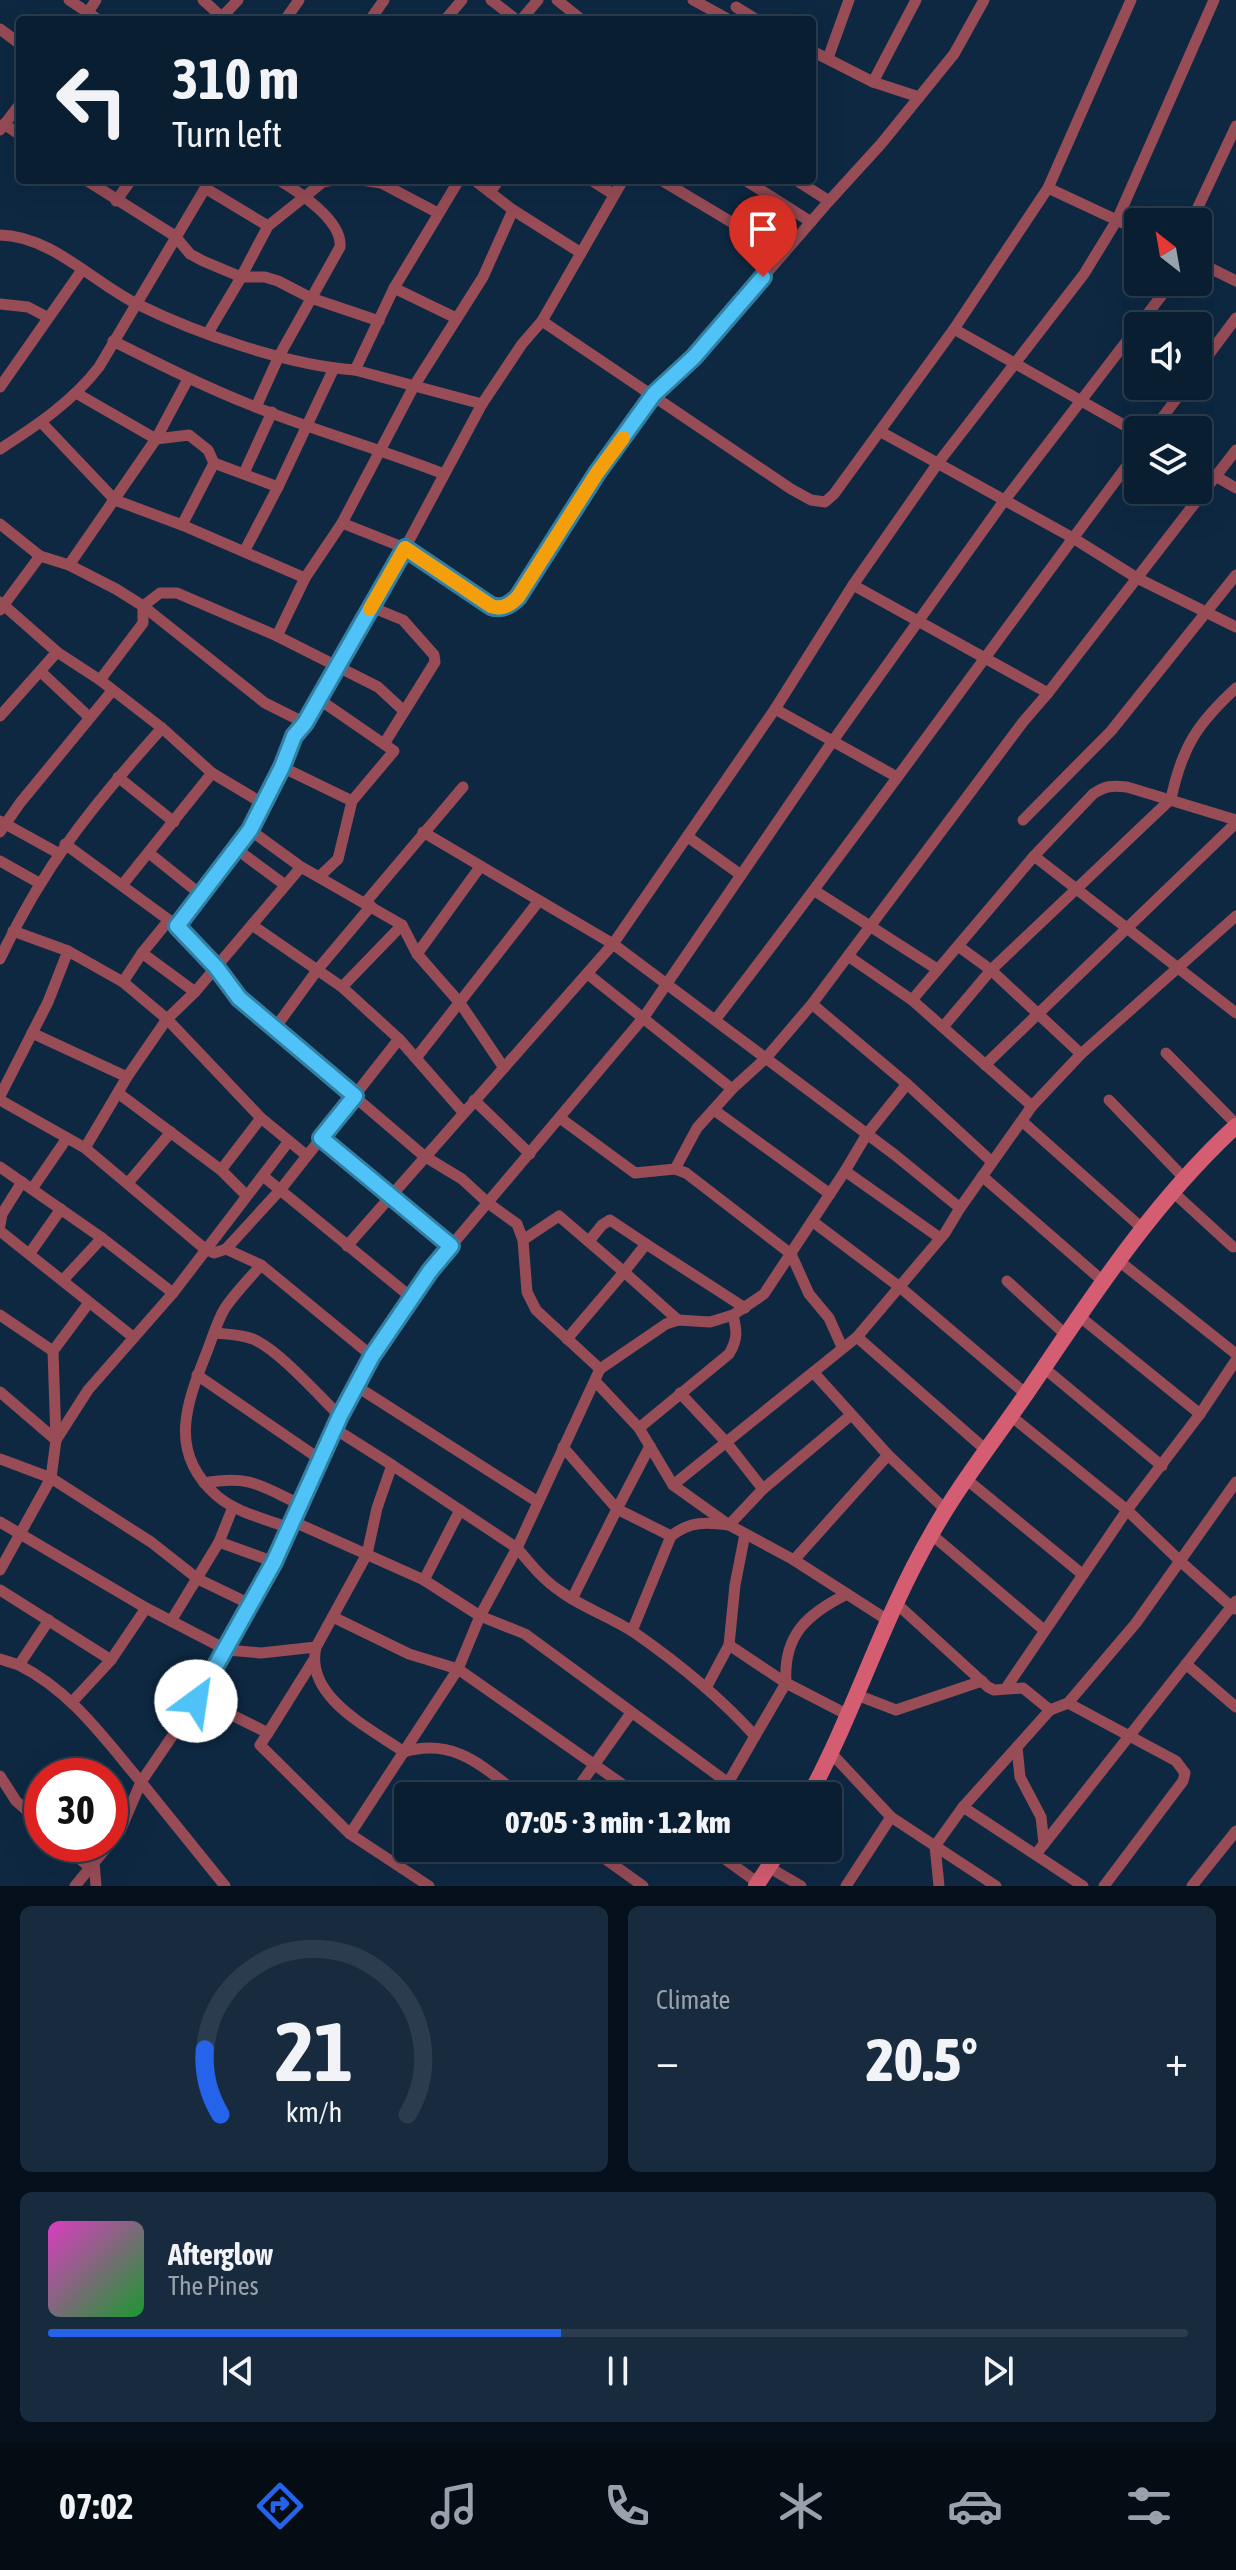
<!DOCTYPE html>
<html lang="en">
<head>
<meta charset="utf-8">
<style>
	body { margin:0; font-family:"Asap Condensed",sans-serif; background:#182b3e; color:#f1f3f6; height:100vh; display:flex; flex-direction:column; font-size:30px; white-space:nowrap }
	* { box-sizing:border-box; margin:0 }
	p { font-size:26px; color:#99a2ac }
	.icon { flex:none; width:44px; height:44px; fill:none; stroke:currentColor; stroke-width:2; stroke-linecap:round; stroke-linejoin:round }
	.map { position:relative; height:1886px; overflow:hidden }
	.drawer { display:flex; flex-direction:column; gap:20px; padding:20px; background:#06101c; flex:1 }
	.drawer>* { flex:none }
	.guide { position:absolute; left:16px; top:16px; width:800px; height:168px; border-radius:8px; box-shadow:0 8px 32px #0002,0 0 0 2px #2a3c4d; background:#0a1e32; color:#f1f3f6; overflow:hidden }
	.needle { width:52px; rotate:329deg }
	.controls { position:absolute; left:1124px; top:208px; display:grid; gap:16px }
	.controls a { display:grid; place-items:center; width:88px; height:88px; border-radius:8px; background:#0a1e32; box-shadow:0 8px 32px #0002,0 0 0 2px #2a3c4d; font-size:40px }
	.speed { position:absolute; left:24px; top:1758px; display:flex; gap:16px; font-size:40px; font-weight:700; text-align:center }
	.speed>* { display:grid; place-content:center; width:104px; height:104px; border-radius:50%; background:#0a1e32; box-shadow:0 8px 32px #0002,0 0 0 2px #2a3c4d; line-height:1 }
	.speed .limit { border:12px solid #d22; background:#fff; color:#111 }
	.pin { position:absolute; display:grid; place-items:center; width:68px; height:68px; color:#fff; margin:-82px -34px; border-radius:50% 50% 50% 0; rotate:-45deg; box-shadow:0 0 8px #0007 }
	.pin .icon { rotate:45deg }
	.me { position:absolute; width:88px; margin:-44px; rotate:31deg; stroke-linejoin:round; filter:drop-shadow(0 0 6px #0008) }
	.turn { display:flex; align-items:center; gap:28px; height:168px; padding:0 24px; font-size:36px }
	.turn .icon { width:104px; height:104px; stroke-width:2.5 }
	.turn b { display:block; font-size:56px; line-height:68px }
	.big { font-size:60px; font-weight:800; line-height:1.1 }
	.drawer .widget { flex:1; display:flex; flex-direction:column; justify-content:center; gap:12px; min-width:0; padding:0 28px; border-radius:12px; background:#182b3e }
	.drawer .dial { align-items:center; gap:0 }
	.dial svg { height:208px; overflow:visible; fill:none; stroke:#2a3c4d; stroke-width:7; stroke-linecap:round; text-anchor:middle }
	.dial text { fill:#f1f3f6; stroke:none }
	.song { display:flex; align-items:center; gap:24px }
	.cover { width:96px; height:96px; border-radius:12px; background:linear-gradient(135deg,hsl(310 70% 55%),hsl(130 70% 35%)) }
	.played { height:8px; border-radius:4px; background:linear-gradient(90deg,#2563eb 45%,#2a3c4d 45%) }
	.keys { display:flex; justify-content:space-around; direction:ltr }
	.heat { display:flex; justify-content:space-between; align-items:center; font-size:44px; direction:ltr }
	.drawer .tiles { flex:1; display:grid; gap:20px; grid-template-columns:1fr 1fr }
	.widget:last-child { grid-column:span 2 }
	.trip { position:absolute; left:394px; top:1782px; width:448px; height:80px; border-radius:8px; background:#0a1e32; box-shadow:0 8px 32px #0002,0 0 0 2px #2a3c4d; font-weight:800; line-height:80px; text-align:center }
	.tab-bar { display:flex; height:128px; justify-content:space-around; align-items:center; background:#040c14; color:#99a2ac }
	.tab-bar .icon { width:56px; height:56px }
	.tab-bar .selected { color:#2563eb }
	.tab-bar b { font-size:36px; color:#f1f3f6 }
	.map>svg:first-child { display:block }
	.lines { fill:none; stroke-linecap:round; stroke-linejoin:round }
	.street { stroke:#974c56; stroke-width:11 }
	.secondary { stroke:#d55d71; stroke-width:16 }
	.route-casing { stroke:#337fa1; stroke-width:20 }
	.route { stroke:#4fc3f7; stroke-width:14 }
	.slow { stroke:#f59e0b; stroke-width:14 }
</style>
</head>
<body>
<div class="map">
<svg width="1236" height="1886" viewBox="0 0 1236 1886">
	<rect width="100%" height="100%" fill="#0e2842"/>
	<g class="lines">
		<g class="street">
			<polyline points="69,0 99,20"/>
			<polyline points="203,0 225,20"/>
			<polyline points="491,0 517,20"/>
			<polyline points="557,0 582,20"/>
			<polyline points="693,0 728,19"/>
			<polyline points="736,7 757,20"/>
			<polyline points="222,17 238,0"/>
			<polyline points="83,20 96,0"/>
			<polyline points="285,20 299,0"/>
			<polyline points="370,20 384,0"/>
			<polyline points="445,20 462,0"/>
			<polyline points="521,20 538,0"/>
			<polyline points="0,29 20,44"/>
			<polyline points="812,51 873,82 919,97"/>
			<polyline points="828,58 849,0"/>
			<polyline points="873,82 916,0"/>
			<polyline points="4,124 20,135"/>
			<polyline points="0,130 20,104"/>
			<polyline points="86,180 175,236 190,254 203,261 241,277 265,277 278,281 311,298 379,321"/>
			<polyline points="361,180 381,183 438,213"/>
			<polyline points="474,180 513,210 581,253"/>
			<polyline points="591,180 613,194"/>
			<polyline points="661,180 783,253"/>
			<polyline points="745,180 811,222"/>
			<polyline points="796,180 829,201"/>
			<polyline points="205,188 268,226"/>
			<polyline points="1048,188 1138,230"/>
			<polyline points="490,192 499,180"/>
			<polyline points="116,201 131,180"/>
			<polyline points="1191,222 1236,126"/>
			<path d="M0,235C51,236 93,282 137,304C198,334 287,365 355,370L482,404"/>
			<polyline points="1198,262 1236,281"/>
			<polyline points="394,288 456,318"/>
			<polyline points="0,304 28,307 47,317"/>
			<polyline points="542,321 791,489 811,500 825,502 834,494 954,329 1048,188 1131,0"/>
			<polyline points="954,329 1138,433"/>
			<polyline points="208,333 239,281 268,226 323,182 334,180"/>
			<path d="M113,341C159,364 205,387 253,406C315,431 381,449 444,474"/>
			<polyline points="1198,369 1236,318"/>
			<polyline points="355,370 394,288 459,180"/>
			<polyline points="0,387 82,270"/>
			<polyline points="76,393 156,439 189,435 208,450 214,463 278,487"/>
			<path d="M256,407L279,356L340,247C343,221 299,192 279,180"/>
			<polyline points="41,422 115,500 182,525 305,578"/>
			<polyline points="1153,430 1186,386"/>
			<polyline points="881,432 1073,538 1137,578 1236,627"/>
			<path d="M0,449C36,426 72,402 99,367L210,180"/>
			<polyline points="1198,466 1236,488"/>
			<polyline points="244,473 272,412"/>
			<path d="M342,523L405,548L491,606C502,611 510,605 518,597L597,473L654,394L694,357L829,201L881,144L954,54L984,0"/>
			<polyline points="0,524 40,556 69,565 116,589 143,606 265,703 305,723"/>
			<polyline points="182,525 214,463"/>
			<polyline points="245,550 278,487 334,368"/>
			<polyline points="69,565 156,439 188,379"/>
			<polyline points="853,585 1048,693"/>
			<polyline points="0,602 57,652 100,680 162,728 212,773 123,884"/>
			<polyline points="143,606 160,593 177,593 277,636 378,687 404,711"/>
			<polyline points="371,607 403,620 434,655 435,662 384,744"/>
			<polyline points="0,610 40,556"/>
			<polyline points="277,636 305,578 342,523 414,386 483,277 513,210"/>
			<polyline points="41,672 89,717"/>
			<polyline points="100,680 143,623 143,606"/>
			<polyline points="775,709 897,777"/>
			<polyline points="0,716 57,652"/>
			<polyline points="282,767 352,801"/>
			<polyline points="212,773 264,804"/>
			<polyline points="118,777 174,822"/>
			<polyline points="1023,820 1111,731 1236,575"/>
			<polyline points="0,821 58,853"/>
			<polyline points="250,830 301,867 402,925 417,954 460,1003 504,1068"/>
			<polyline points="0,832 20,803 112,691"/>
			<polyline points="423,832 613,944 895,1155 960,1208 1032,1106"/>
			<polyline points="688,837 741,875"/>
			<polyline points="65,844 177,926 216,967 239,998 424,1156 462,1179 488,1203 517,1224 523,1240 527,1292 536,1310 600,1369"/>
			<polyline points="235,848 285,885"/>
			<polyline points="149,853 200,894"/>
			<polyline points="1034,856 1236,1013"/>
			<polyline points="0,861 39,883"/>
			<polyline points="815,891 937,969"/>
			<polyline points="365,903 463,787"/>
			<polyline points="252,925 342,987 399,1039 463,1112"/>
			<polyline points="177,926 250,830 282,767 294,736 305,723 405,548 482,404 522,344 542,321 623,180"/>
			<polyline points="13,931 68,951 123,982 167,1019 261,1118 306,1155"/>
			<polyline points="958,946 991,970 1081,1054"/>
			<polyline points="142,953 195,992"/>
			<polyline points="417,954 480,867"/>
			<path d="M848,956L912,1000L1034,856L1093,794C1105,786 1112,785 1127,787L1236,820"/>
			<path d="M0,959C43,866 94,804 162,728"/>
			<polyline points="589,975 732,1089 766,1058 812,1004 1023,722 1048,693 1236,450"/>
			<polyline points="123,982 142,953 169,920"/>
			<polyline points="342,987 402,925"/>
			<polyline points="912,1000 1032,1106 1081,1054 1236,916"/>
			<polyline points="812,1004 907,1084 992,1162"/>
			<path d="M715,1020C860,833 996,640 1138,451"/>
			<path d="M943,1027L991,970L1171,799C1182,747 1197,724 1236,688"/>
			<polyline points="275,1028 318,969 371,906"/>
			<polyline points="32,1033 127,1077"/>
			<polyline points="1166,1053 1236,1124"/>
			<polyline points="416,1058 538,902"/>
			<polyline points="985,1065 1236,823"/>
			<polyline points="118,1093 221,1170 246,1195"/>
			<polyline points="0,1096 48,1002 68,951"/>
			<polyline points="0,1100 85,1148 205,1249 214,1253 226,1249 281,1189 399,1039"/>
			<polyline points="474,1100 530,1154"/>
			<polyline points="1109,1100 1184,1178"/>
			<polyline points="714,1110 830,1194"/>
			<polyline points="560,1118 635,1173 675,1169 686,1173 791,1254 809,1294 829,1318 842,1347"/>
			<polyline points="1023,1122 1143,1229"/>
			<polyline points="321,1138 451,1246"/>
			<polyline points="85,1148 127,1077 167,1019 195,992 301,867 319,877 338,859 352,801 394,751 317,698"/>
			<polyline points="0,1167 102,1238 173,1293"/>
			<polyline points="675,1169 697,1128 732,1089"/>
			<polyline points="221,1170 261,1118"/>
			<polyline points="845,1171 940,1238"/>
			<polyline points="263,1176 412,1298"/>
			<polyline points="982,1176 1104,1282"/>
			<polyline points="128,1183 171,1132"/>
			<polyline points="32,1189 67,1138"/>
			<polyline points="1173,1192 1233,1247"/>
			<polyline points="960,1208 945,1233 857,1337 986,1450"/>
			<polyline points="812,1221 901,1288 1026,1394"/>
			<polyline points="0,1225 2,1214 22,1182"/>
			<polyline points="0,1231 133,1337"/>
			<polyline points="523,1240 559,1216 624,1272 646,1244 745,1308"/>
			<polyline points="589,1241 602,1225 610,1220 646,1244"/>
			<polyline points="347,1246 613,944 775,709 853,585 938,463 1084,274 1117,220 1214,0"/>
			<polyline points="226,1249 261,1265 372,1356"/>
			<polyline points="30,1253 61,1209"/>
			<polyline points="1119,1261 1236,1354"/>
			<path d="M261,1265C249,1279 235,1293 225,1308C217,1321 212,1339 206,1354C186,1405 168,1452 216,1495C235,1512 265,1519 289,1528"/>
			<polyline points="63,1280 102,1238"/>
			<polyline points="1007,1281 1066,1335"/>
			<polyline points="0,1315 53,1351 88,1304"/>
			<polyline points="1079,1316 1200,1414"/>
			<path d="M214,1333C228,1334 240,1334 253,1339C280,1351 318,1395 340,1416"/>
			<polyline points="567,1339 624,1272 678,1320"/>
			<polyline points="1044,1368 1162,1466"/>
			<polyline points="814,1373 888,1455 946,1510"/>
			<polyline points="197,1375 321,1460"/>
			<polyline points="595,1381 639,1428 673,1485 729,1525 794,1560"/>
			<polyline points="356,1386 538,1502"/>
			<polyline points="0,1392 56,1440"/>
			<polyline points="680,1393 726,1442 763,1489"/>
			<polyline points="1011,1416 1127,1510 1180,1561 1234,1609"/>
			<path d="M639,1428L729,1354C738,1339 737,1331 733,1315"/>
			<path d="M335,1429L392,1465L377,1508L367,1554L316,1647C304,1697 370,1728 404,1752"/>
			<polyline points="56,1440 88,1390 173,1293 289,1141"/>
			<polyline points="563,1447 617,1509 572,1599"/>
			<polyline points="888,1455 794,1560 889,1621"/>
			<polyline points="0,1459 51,1478 151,1542 198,1579 252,1605"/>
			<polyline points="966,1479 1082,1574"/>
			<path d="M204,1483C250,1475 259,1485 299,1504"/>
			<polyline points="673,1485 857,1337"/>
			<polyline points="292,1521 424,1580 480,1616 525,1634 746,1796"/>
			<polyline points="0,1522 146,1608 227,1650 261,1653 316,1647"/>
			<polyline points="931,1534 1044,1630"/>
			<path d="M671,1536C690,1521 706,1522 729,1525L763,1489L851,1415"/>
			<polyline points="219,1542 274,1562"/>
			<polyline points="0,1570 51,1478 56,1440 53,1351"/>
			<polyline points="424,1580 460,1510"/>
			<polyline points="0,1590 111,1660"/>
			<polyline points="897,1604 988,1687 994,1690 1023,1688 1050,1710"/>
			<polyline points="333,1617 409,1654 458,1669 639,1796"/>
			<polyline points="171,1621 219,1542 233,1507"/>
			<polyline points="632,1631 671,1536 617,1509 650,1446"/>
			<polyline points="729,1645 735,1585 745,1534"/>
			<polyline points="0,1659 19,1665 49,1620"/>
			<polyline points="1186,1664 1236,1707"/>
			<path d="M19,1665C71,1691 104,1738 141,1782L120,1831L75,1886"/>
			<path d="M706,1688L729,1645L786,1683C783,1635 807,1614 847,1594"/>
			<polyline points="1006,1688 1127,1510 1200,1414 1236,1360"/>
			<polyline points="857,1695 896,1710 982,1681"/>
			<polyline points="73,1701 111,1660 146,1608"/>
			<polyline points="196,1701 232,1715 268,1733 260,1745 350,1834 429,1886"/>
			<polyline points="1068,1703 1176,1761 1185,1773 1183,1781 1104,1886"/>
			<polyline points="268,1733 313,1661"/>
			<polyline points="755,1736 786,1683 848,1715"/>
			<polyline points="1017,1747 1020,1777 1041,1817 1044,1844"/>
			<path d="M404,1752C455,1737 483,1767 521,1796"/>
			<polyline points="832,1754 891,1817 996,1886"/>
			<polyline points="0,1776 16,1801 42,1824"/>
			<path d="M728,1783L755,1736C720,1697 678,1663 635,1633C611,1617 583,1608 560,1591C543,1580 530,1563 517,1548L600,1369L666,1324L678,1320L710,1322L733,1315L764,1294L845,1171L867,1134L907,1084"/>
			<polyline points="572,1796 631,1713"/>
			<polyline points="963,1807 1083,1886"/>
			<polyline points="350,1834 458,1669 480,1616 517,1548 392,1465"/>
			<polyline points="63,1844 89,1867"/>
			<polyline points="590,1848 643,1886"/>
			<polyline points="710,1848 758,1883"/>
			<polyline points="1036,1854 1236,1601"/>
			<polyline points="94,1862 96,1886"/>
			<polyline points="770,1868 801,1886"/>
			<polyline points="225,1886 141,1782 196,1701 252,1605 340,1416 377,1348 430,1271 644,1017 832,742 1004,501 1172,282"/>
			<polyline points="846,1886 891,1817"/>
			<polyline points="939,1886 935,1846 963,1807 1050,1710 1068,1703 1136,1623 1236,1482"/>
			<polyline points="1192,1886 1236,1831"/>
		</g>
		<g class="secondary">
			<path d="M809,1796C855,1711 883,1617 932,1533C959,1485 993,1442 1024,1397C1088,1303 1151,1204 1236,1126"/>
			<polyline points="756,1886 781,1848"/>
		</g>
	</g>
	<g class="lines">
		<defs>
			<path id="route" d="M196,1701L274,1562L340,1416L372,1356L430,1271L451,1246L321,1138L355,1096L239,998L216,967L177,926L250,830L282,767L294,736L305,723L405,548L491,606C502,610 510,605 518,597L597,473L654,394L694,357L763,277"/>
		</defs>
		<use href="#route" class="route-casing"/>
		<use href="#route" class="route"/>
		<path class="slow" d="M370,609L405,548L491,606C502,610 510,605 518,597L597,473L623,438"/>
	</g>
</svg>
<div class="controls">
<a><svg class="needle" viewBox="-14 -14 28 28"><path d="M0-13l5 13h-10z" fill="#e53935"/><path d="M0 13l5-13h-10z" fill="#99a2ac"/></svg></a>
<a><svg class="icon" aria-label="sound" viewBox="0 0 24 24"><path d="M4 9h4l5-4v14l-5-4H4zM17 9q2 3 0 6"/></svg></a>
<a><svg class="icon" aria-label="layers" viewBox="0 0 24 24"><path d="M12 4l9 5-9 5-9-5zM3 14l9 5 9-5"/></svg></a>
</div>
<div class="speed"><div class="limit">30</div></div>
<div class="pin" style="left:763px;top:277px;background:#d93025"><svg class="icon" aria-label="arrive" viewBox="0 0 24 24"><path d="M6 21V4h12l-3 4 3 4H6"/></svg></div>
<svg class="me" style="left:196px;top:1701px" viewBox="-20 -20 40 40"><circle r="19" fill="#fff"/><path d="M0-13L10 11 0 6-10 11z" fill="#4fc3f7"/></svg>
<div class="trip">07:05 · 3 min · 1.2 km</div>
<div class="guide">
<div class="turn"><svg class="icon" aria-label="left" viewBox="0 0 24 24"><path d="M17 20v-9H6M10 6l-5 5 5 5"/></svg><div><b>310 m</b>Turn left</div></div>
</div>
</div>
<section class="drawer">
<div class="tiles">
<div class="widget dial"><svg viewBox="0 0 100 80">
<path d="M14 69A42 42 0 1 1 86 69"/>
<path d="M14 69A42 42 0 0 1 8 44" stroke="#2563eb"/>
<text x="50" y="56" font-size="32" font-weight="700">21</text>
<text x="50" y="72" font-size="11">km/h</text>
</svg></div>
<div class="widget"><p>Climate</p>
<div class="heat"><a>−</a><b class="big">20.5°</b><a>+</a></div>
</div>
<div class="widget">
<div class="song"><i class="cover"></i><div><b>Afterglow</b><p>The Pines</p></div></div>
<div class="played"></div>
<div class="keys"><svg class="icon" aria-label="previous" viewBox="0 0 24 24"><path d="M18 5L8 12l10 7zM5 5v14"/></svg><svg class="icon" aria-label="pause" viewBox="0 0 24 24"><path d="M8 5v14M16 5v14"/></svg><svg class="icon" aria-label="next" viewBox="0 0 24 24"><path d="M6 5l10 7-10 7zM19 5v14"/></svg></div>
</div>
</div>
</section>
<nav class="tab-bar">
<b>07:02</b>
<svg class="icon selected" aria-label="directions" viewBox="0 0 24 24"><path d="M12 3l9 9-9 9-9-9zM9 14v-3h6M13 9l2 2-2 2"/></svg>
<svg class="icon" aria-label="music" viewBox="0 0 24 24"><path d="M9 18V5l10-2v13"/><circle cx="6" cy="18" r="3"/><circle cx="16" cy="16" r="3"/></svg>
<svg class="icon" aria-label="phone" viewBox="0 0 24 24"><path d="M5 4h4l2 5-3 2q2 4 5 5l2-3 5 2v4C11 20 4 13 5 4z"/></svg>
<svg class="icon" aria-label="climate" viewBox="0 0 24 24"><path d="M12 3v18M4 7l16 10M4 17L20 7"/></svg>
<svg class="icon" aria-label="car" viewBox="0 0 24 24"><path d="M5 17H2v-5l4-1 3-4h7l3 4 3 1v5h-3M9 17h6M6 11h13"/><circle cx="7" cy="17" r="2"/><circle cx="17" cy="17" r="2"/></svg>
<svg class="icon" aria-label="filters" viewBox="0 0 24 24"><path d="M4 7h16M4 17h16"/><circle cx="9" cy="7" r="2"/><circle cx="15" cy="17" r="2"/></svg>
</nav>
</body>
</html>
